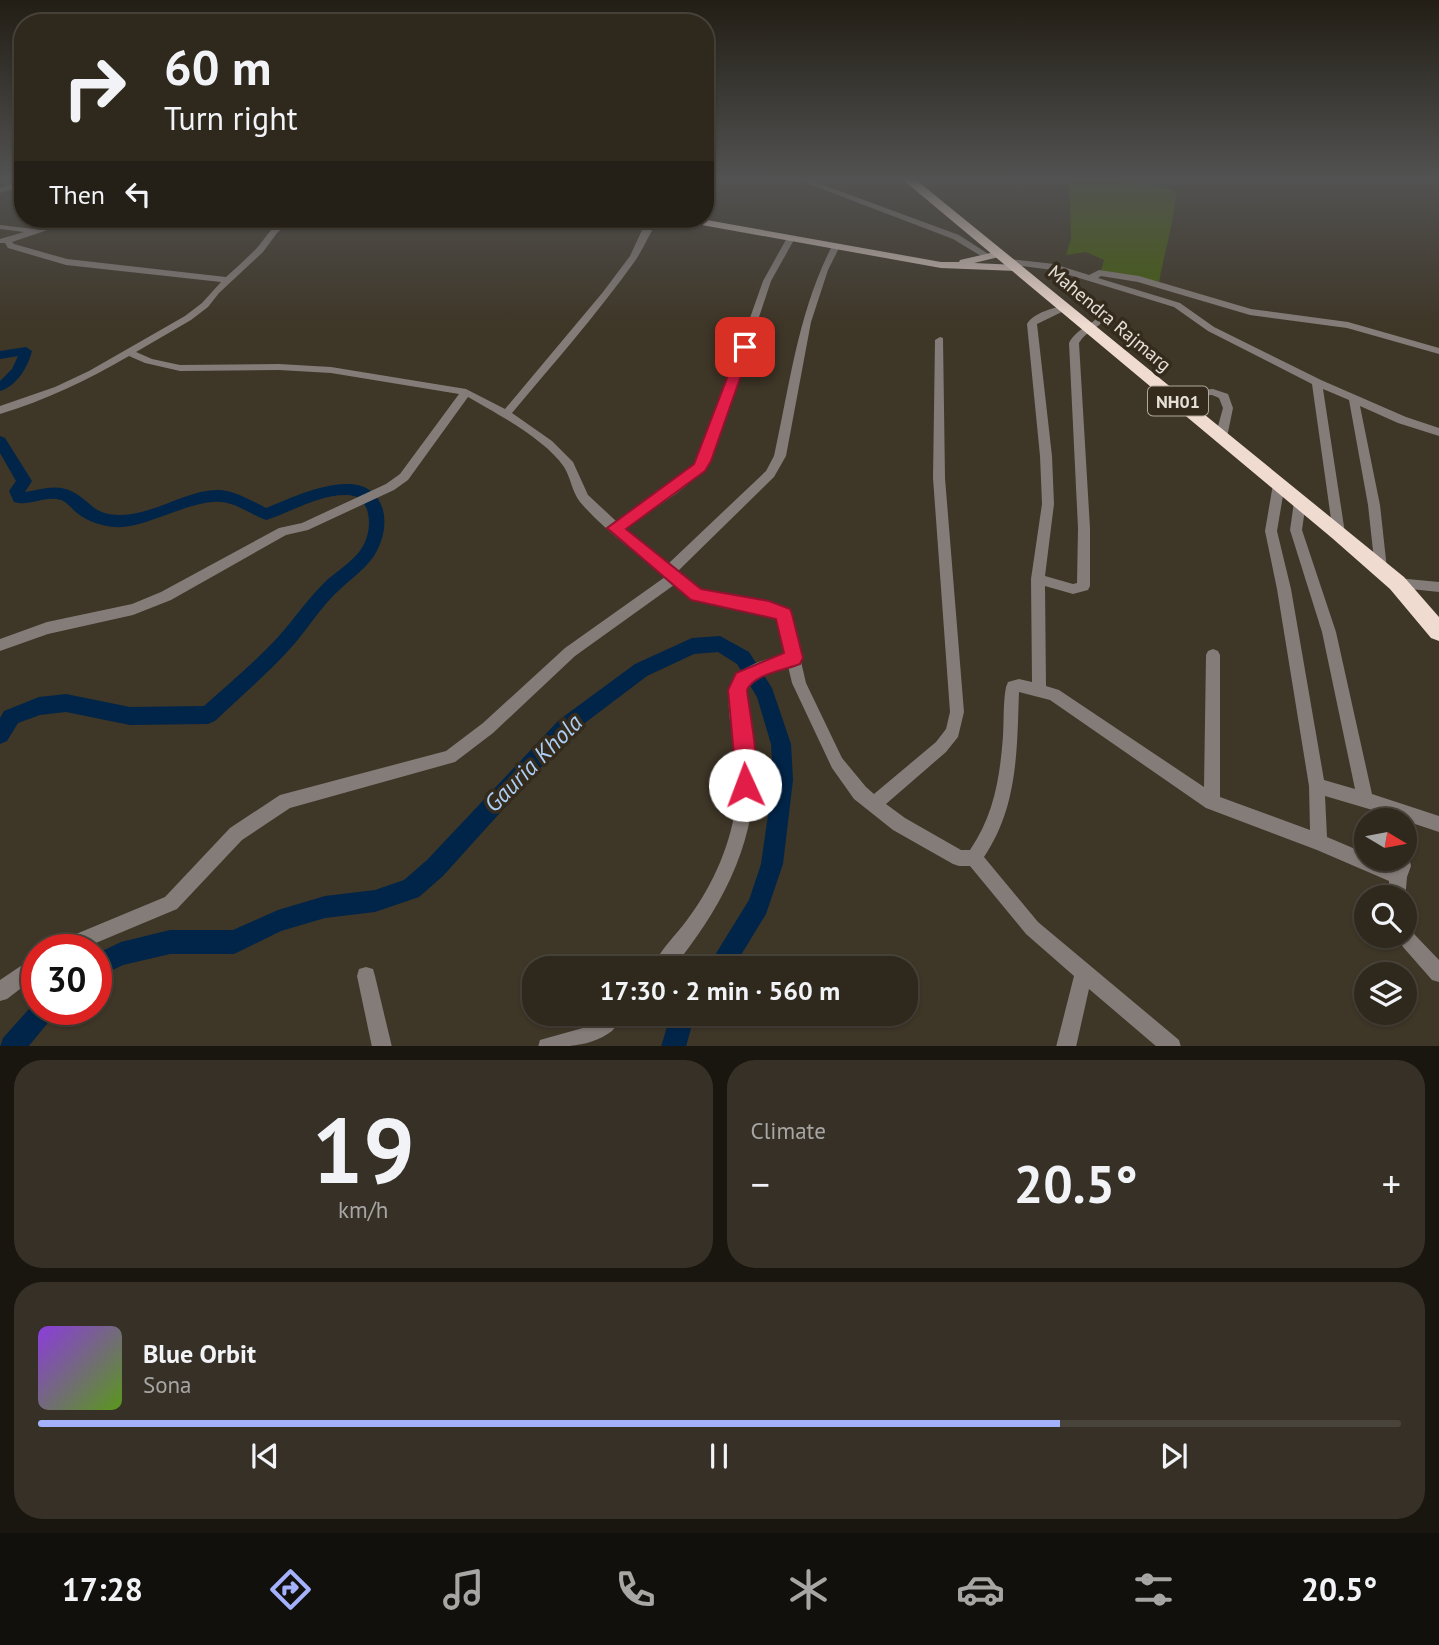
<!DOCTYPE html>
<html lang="en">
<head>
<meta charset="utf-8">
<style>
	body { margin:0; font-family:"PT Sans",sans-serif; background:#363026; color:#f1f3f6; height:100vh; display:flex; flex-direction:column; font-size:26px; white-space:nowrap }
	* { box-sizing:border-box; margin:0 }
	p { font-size:23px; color:#a7a6a4 }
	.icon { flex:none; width:38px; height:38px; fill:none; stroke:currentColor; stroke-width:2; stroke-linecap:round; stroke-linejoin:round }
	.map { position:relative; height:1046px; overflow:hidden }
	.side { display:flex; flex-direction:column; gap:14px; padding:14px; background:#191610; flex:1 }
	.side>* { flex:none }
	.hud { position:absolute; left:14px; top:14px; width:700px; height:214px; border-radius:28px; box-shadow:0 2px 5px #0004,0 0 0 2px #49443b; background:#2e281d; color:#f1f3f6; overflow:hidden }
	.needle { width:46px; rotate:100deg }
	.controls { position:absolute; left:1354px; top:808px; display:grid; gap:14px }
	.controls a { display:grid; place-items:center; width:63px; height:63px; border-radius:50%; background:#2e281d; box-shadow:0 2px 5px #0004,0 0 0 2px #49443b; font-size:35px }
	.speed { position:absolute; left:21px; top:934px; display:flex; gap:14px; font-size:35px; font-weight:700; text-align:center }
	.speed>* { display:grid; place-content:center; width:91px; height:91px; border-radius:50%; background:#2e281d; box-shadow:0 2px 5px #0004,0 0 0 2px #49443b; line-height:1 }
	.speed .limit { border:10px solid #d22; background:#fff; color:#111 }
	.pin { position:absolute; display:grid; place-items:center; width:60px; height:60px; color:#fff; margin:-30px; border-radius:14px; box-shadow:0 4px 10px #0006 }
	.me { position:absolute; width:77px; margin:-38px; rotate:358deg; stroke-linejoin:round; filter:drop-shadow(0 0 5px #0008) }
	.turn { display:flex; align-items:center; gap:24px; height:147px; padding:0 35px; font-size:32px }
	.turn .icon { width:91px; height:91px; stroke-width:2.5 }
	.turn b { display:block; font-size:49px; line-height:60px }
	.then { display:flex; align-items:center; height:66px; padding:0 35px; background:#0003; gap:14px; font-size:26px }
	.big { font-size:52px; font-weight:700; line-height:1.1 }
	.side .card { flex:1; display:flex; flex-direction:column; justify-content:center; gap:10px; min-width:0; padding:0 24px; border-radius:28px; background:#363026 }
	.side .dial { align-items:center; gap:0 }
	.dial b { font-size:91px; line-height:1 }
	.song { display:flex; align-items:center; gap:21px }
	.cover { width:84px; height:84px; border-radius:10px; background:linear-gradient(135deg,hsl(270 70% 55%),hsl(90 70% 35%)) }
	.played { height:7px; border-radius:4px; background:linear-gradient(90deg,#a4b1fc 75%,#49443b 75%) }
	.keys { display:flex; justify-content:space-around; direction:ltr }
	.heat { display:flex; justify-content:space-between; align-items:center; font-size:38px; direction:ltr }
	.side .tiles { flex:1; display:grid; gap:14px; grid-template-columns:1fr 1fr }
	.card:last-child { grid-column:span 2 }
	.trip { position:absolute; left:522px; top:956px; width:396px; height:70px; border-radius:28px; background:#2e281d; box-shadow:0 2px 5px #0004,0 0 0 2px #49443b; font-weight:700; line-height:70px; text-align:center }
	.dock { display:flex; height:112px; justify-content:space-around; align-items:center; background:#12100c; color:#a7a6a4 }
	.dock .icon { width:49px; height:49px }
	.dock .selected { color:#a4b1fc }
	.dock b { font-size:32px; color:#f1f3f6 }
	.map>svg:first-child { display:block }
	.green { fill:#445d0c }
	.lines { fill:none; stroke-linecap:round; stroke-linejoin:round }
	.river { fill:#012549; fill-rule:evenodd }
	.minor { fill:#847c78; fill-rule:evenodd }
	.major { fill:#d2c0b8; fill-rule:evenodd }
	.highway { fill:#f0dbd1; fill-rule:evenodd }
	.route { fill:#e11d48; stroke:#92132f; stroke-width:2 }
	.labels { text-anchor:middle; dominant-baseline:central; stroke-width:7; stroke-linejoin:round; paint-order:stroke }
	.shield { fill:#342b1d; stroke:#b0a99e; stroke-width:2 }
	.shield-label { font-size:18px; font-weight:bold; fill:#e5dfd6 }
	.street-label { font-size:19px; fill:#e5dfd6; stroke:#342b1d }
	.near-water-label { font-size:24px; font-style:italic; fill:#adcef3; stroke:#342b1d }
</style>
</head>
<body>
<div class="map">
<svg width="1439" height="1047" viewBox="0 0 1439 1047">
	<rect width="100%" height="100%" fill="#3e3627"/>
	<path class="green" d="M1069,179H1120L1171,189L1176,193C1174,224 1164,252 1159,283L1100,274L1104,260L1086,252L1066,255L1071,239Z"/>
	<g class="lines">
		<g class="river">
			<path d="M26,347L32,351C28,367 17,386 0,391V381L12,369L18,356L0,359V351Z"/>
			<path d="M0,436L5,438L32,481L25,492C41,490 56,483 73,492C92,502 93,515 120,515C154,515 189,488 221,490C237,492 252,501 266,508C298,495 369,460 383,510C387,526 382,543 374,556C363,572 345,583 332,597C316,614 304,634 288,651C265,676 239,698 215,721L208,724L130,725L66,712L40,715L18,723L7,741L0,744V718L4,711L39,697L66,694L130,707L204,706C229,684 256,661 279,636C294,619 307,600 324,583C336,571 354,562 363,546C373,529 372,496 348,495C319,494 292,512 266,520C251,515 237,503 221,502C194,499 154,524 123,527C108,528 89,523 77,513C72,509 67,502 61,500C44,495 30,507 14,502L9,491L16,481L0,453Z"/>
			<polygon points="720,636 749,652 772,688 791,744 793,780 783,864 766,914 733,968 707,968 749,900 761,864 773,780 771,744 757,697 737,664 718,652 694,654 647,676 573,732 443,876 419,897 375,912 325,918 281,931 234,954 170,954 123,965 96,978 96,954 121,942 170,930 233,930 278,910 325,896 375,890 404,880 427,860 559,720 635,664 692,638"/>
			<polygon points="37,1000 37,1010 54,1010 51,1019 28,1047 0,1047 3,1038"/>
			<polygon points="671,1013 695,1013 686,1047 661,1047"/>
		</g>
		<g class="minor">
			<polygon points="705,179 710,179 705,181"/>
			<polygon points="796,179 807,179 959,235 993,257 986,259 953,239"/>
			<polygon points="23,180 23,185 0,193 0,188"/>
			<path d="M68,219H80L12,242L14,244L67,259L226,277C236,268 246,259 256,249C267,237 275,218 294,219L277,233L263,252L219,293L208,307L191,320L136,352L152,359L180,365L279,364L331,367L466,389L505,409L603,292L630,256L643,228L651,219H659C650,232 644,248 635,261C597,314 554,363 512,413L552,441L573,462L588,495L616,521L672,484L701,457L763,281L788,236H794L795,238L771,281L712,458C691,489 655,507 624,528L668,564L766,471L774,456C790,384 798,312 832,246L839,244L840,246L828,270L811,322L786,456L774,477L677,572L700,591L769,602L789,610L806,683L842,758L866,787L874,794L936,742L946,729L950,712L933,478L935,340L940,337L943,338L945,478L964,712L958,737L946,752L886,804L905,818L961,850H970C994,815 1000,777 1003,736C1004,720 1003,703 1006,687L1008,682L1019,679L1032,682L1031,579L1042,504L1040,456L1027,324C1033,313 1056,306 1068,306L1070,308L1037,324L1052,456L1054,504L1045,576L1073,584L1077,583L1078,528L1069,343C1076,329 1091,326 1101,314H1107L1109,316C1100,327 1086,331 1079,343L1090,528V586L1088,590L1073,594L1045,586L1046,686L1059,690L1204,787L1206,655L1208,651L1213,649L1218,651L1220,655V797L1310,830L1309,786L1277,589L1265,531L1273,484L1279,480L1283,481L1285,484L1277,531L1291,589L1324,780L1355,789L1322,632L1290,530L1294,502L1300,498L1306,502L1302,530L1336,632L1372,794L1439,816V832L1403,820L1387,821L1386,814L1325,796L1327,837L1367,854V859H1379L1394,866V859H1405V852L1408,853L1411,866L1407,877L1405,901V898H1389V881L1317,850L1206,808L1050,700L1019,692C1017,749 1018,807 984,857L1038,922L1179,1040L1181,1047H1157L1089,989L1076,1047H1056L1074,976L1026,934L970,866H959L953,864L893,830L854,799L832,768L792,683L788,666C775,670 753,673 746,687C736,708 753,745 754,767C757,844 720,910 673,968H652C659,951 676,935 687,920C714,884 732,842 737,797C738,787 739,775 738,765C736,738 721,707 734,681C743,663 769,659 786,654L778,617L768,613L697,601L674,585L575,656L493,733L455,762L290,808L242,840L177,909L79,950H49L52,944L165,897L230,828L280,795L446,751L483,723L565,648L665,577C638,554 604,530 580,502C572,492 571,478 564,467C546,440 496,413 468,397L408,480L394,490L308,530L286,535L171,600L133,615L48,634L0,651V639L47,622L132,604L161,592L279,528L302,523L386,484L400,474L459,394L331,373L279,370L180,371L145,363L129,356C88,380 46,400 0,414V406L55,387L89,371L185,316L202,303L221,282L66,265L8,248L5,243H0V239L24,232L0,229V225L34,229Z"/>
			<polygon points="1009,259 1054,264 1089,275 1099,270 1139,276 1251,309 1348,322 1439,348 1439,354 1347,328 1250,315 1138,282 1101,276 1098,278 1180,303 1214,327 1321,380 1406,417 1439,428 1439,436 1398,423 1360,406 1380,505 1387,569 1386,573 1376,573 1375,569 1368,505 1349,400 1323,389 1345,533 1343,536 1335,536 1333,533 1312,384 1208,331 1174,307 1053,270 1006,264 1006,260"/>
			<polygon points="1213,389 1228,394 1233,408 1227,437 1221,441 1215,437 1223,408 1219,398 1212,395 1170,398 1165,395 1170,392"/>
			<polygon points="1397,578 1439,582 1439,592 1392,587 1390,583 1392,579"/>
			<polygon points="1405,924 1411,927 1415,935 1439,960 1439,982 1432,980 1403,947 1397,936 1405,936"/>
			<polygon points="37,955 37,976 7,999 0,1001 0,980"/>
			<polygon points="366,967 373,969 375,976 392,1047 372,1047 357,976 359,969"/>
			<path d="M602,1013H625C622,1021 617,1025 612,1031C591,1047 565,1047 538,1047L540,1040L590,1026Z"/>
		</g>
		<polygon class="major" points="680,219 701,219 941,262 959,262 960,260 999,251 1005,254 1003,256 974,263 1017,265 1023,268 1017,271 941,268 685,222"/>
		<polygon class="highway" points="902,179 915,179 1404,577 1439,617 1439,641 1431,638 1390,589 1332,538"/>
	</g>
	<linearGradient id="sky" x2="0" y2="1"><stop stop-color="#221e15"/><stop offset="0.55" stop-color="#525252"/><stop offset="1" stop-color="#525252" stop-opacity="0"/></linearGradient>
	<rect width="1439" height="325" fill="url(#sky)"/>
	<path class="route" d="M745,343L751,347L711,461L705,471L626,529L701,589L769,601L790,609L792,614L803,658L800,664C785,670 754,674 747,690C750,718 762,767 752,792L745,795L737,792L734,785L735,766L728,690L736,673L784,653L776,619L691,600L607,528L694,464L739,347Z"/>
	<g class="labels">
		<rect class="shield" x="1148" y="386.5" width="60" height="29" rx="5"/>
		<g class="shield-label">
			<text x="1178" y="401">NH01</text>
		</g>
		<g class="street-label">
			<text transform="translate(1110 318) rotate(40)">Mahendra Rajmarg</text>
		</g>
		<g class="near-water-label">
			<text transform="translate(533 763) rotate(-45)">Gauria Khola</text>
		</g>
	</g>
</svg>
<div class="controls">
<a><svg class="needle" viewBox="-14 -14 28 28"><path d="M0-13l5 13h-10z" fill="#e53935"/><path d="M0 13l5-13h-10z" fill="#a7a6a4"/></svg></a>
<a><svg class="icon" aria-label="search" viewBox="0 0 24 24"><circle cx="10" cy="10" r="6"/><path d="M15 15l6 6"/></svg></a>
<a><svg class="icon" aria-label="layers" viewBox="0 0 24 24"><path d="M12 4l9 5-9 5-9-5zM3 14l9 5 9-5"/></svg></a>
</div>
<div class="speed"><div class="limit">30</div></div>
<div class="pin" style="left:745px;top:347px;background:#d93025"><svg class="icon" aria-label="arrive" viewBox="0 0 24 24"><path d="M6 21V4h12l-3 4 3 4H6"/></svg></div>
<svg class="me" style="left:745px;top:785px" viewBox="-20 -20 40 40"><circle r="19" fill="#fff"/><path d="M0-13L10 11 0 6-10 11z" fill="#e11d48"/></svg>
<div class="trip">17:30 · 2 min · 560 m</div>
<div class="hud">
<div class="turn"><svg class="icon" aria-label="right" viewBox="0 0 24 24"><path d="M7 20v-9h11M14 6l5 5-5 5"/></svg><div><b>60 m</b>Turn right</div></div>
<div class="then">Then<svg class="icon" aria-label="left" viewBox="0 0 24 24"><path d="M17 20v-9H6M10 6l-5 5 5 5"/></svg></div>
</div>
</div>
<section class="side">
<div class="tiles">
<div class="card dial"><b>19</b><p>km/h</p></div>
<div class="card"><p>Climate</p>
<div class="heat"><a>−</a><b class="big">20.5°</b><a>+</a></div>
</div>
<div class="card">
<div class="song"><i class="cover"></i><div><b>Blue Orbit</b><p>Sona</p></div></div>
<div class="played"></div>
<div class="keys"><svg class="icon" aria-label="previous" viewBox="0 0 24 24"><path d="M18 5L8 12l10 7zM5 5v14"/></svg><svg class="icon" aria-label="pause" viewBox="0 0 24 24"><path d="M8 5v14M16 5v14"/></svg><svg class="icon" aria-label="next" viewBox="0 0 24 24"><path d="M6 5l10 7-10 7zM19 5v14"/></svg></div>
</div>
</div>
</section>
<nav class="dock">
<b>17:28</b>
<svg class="icon selected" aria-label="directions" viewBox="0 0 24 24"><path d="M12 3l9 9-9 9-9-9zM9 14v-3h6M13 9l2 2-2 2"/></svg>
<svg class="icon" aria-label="music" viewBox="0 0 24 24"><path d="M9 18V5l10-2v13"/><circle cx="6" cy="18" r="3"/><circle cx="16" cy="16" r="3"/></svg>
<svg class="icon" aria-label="phone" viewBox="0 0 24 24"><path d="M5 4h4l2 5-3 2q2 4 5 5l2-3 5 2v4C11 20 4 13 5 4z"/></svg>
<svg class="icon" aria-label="climate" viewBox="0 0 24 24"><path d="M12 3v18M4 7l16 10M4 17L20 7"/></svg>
<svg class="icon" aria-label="car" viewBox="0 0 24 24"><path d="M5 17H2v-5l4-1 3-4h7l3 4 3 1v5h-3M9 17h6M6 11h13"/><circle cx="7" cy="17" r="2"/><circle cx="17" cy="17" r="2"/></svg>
<svg class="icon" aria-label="filters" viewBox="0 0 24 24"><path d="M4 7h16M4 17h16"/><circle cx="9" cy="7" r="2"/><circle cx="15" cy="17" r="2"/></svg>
<b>20.5°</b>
</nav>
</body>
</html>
